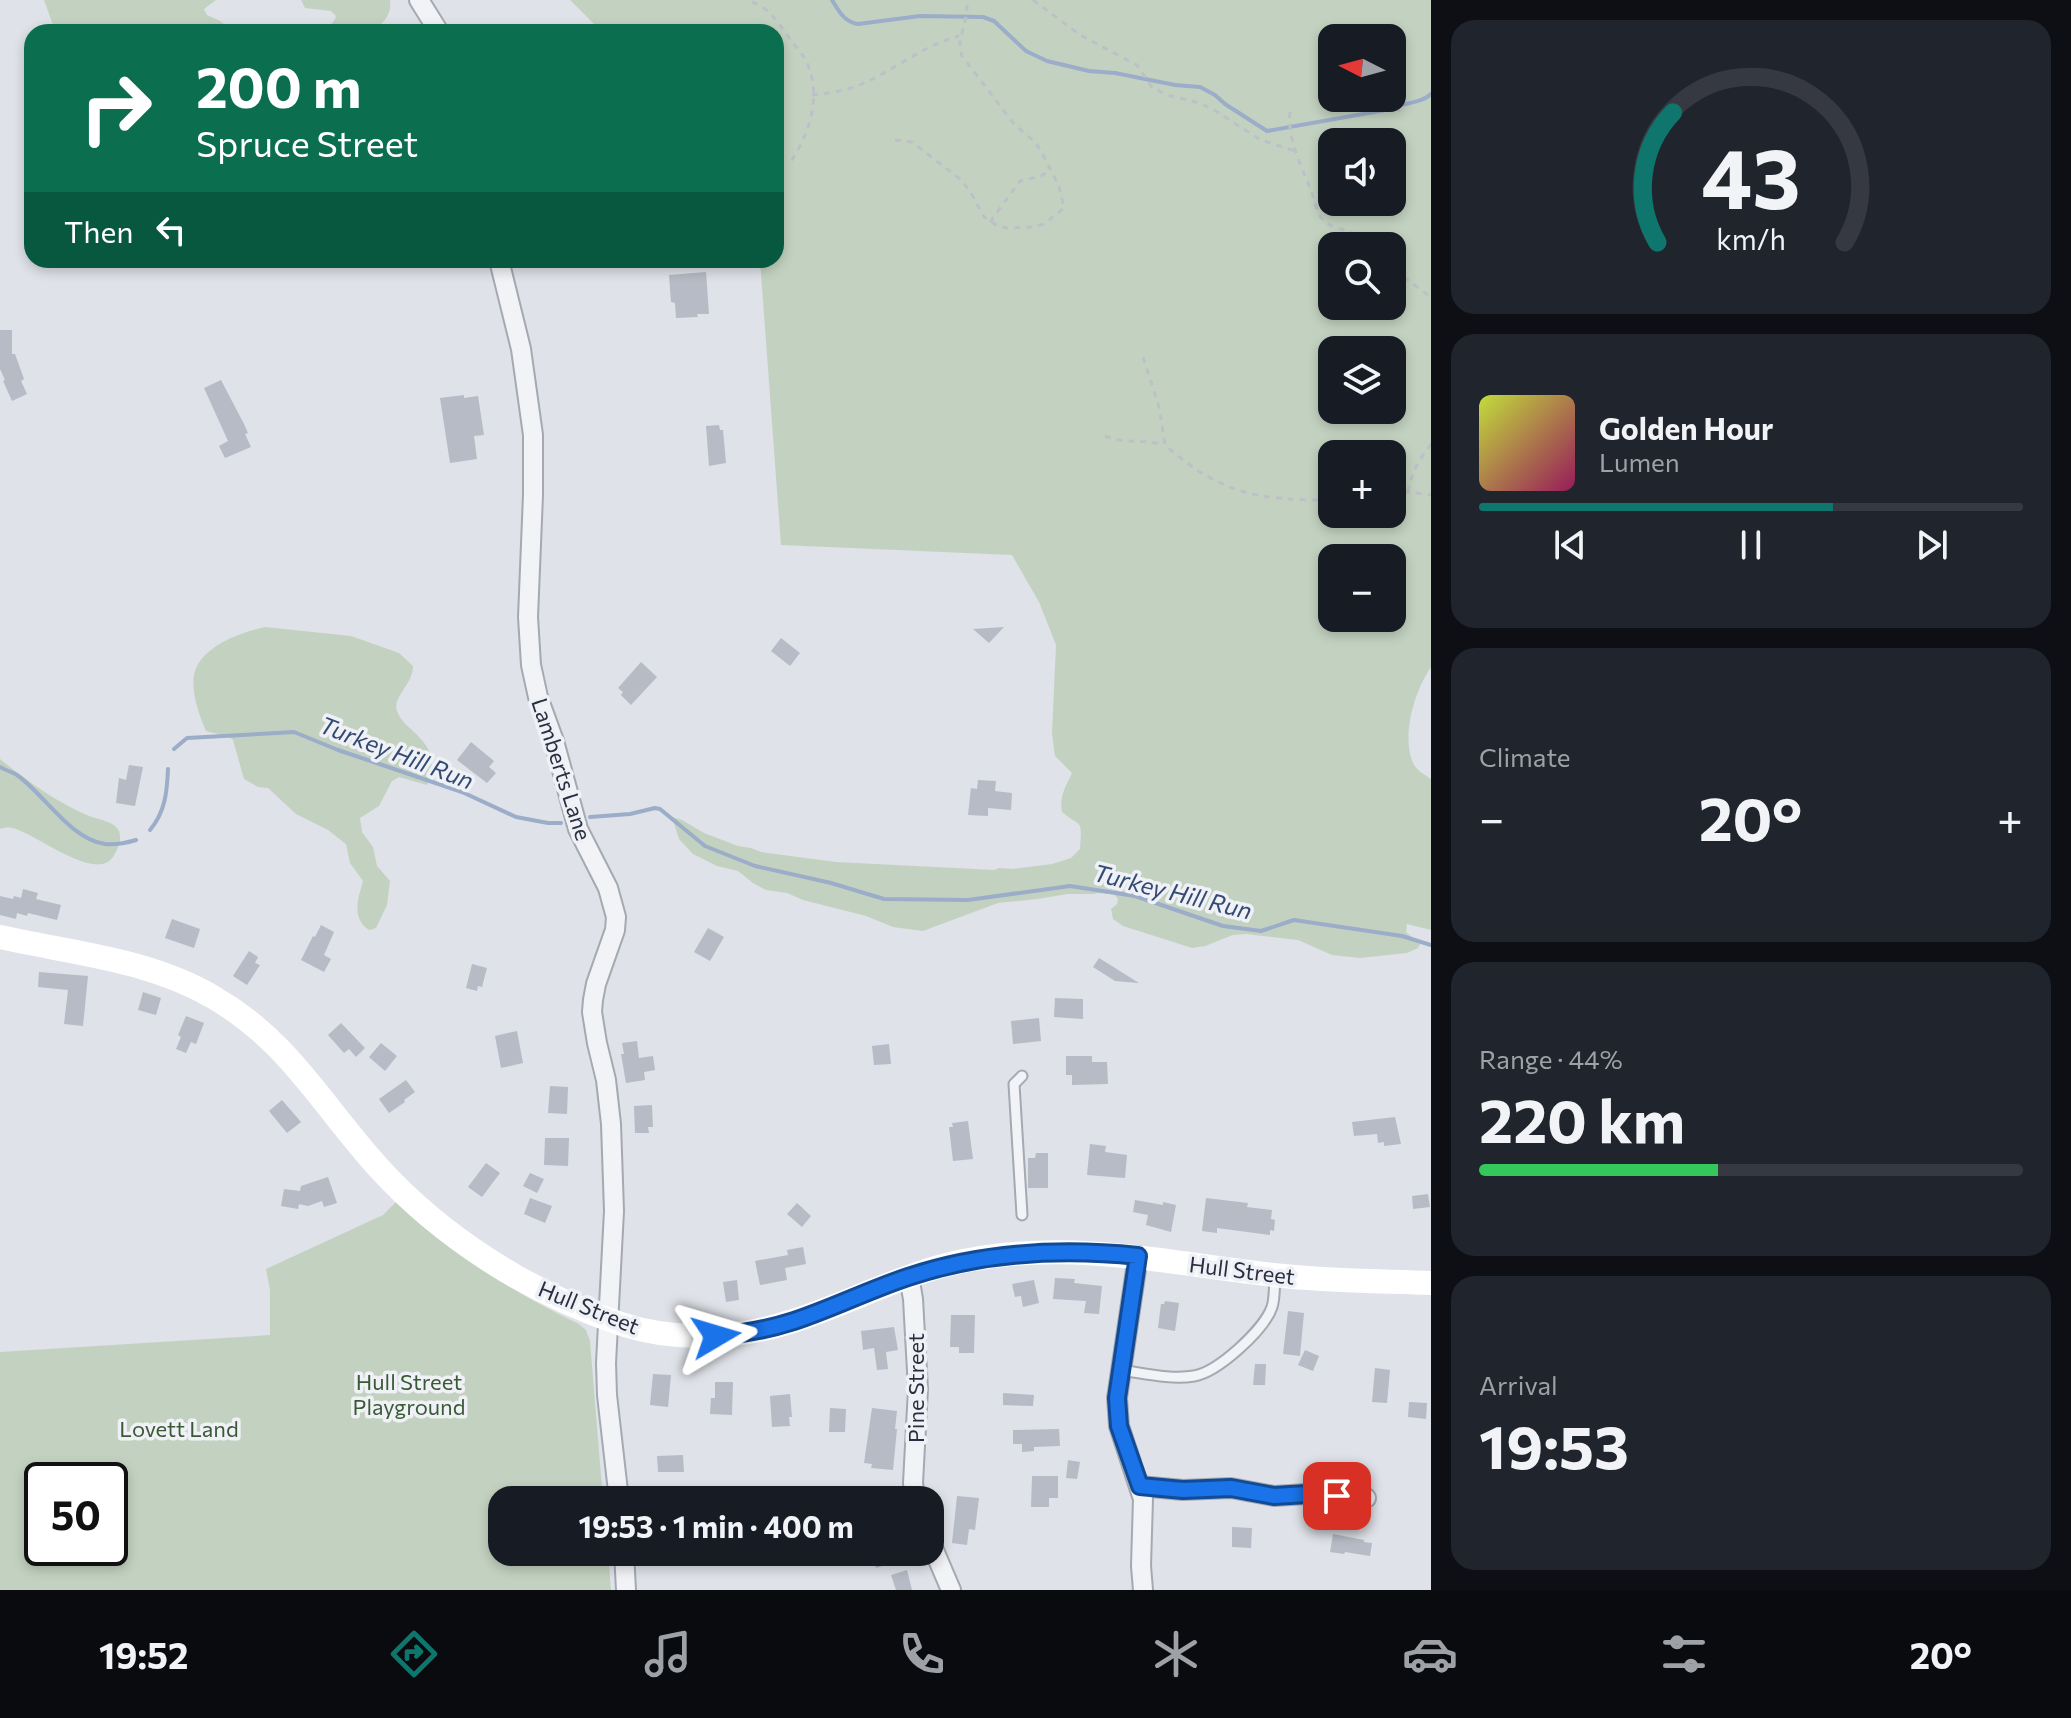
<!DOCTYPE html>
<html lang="en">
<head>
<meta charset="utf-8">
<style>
	body { margin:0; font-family:Commissioner,sans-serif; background:#20242c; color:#f1f3f6; height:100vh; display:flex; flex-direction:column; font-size:30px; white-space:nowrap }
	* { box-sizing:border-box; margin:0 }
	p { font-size:26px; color:#9ea1a6 }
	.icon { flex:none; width:44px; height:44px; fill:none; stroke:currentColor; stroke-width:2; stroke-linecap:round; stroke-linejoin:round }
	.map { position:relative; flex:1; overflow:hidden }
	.side { display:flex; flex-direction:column; gap:20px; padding:20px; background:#0d0f14; width:640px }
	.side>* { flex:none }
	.banner { position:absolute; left:24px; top:24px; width:760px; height:244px; border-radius:24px; box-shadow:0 4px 12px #0003; background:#0b6e4f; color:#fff; overflow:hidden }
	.needle { width:52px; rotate:276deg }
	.fabs { position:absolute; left:1318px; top:24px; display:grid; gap:16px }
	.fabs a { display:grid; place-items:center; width:88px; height:88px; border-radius:16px; background:#171b24; box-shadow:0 4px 12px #0003; font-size:40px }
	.speed { position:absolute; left:24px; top:1462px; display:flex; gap:16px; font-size:40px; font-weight:700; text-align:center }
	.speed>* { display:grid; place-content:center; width:104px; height:104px; border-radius:50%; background:#171b24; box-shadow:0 4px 12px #0003; line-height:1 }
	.speed .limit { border:4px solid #111; border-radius:12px; background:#fff; color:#111 }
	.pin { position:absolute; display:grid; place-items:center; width:68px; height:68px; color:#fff; margin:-34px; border-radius:16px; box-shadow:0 4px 12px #0006 }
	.me { position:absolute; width:88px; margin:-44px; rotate:83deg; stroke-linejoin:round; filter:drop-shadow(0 0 6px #0008) }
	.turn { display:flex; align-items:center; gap:28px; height:168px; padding:0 40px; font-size:36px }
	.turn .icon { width:104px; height:104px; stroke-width:2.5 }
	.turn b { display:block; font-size:56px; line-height:68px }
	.then { display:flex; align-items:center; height:76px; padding:0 40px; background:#0003; gap:16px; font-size:30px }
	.big { font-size:60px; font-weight:700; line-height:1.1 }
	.side .card { flex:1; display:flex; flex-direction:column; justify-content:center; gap:12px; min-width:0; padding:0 28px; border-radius:24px; background:#20242c }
	.side .dial { align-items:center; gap:0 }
	.dial svg { height:208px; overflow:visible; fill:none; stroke:#363941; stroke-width:7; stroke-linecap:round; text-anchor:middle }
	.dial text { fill:#f1f3f6; stroke:none }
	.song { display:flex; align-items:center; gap:24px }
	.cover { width:96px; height:96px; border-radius:12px; background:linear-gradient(135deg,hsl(70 70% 55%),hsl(330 70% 35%)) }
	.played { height:8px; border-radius:4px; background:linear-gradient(90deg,#0f766e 65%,#363941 65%) }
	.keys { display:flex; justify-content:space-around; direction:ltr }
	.heat { display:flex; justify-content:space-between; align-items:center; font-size:44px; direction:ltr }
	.charge { height:12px; border-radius:6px; background:linear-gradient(90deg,#34c759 44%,#363941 0) }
	.trip { position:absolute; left:488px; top:1486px; width:456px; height:80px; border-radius:24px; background:#171b24; box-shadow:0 4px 12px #0003; font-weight:700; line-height:80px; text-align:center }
	.tab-bar { display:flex; height:128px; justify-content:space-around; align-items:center; background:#090b0e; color:#9ea1a6 }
	.tab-bar .icon { width:56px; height:56px }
	.tab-bar .on { color:#0f766e }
	.tab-bar b { font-size:36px; color:#f1f3f6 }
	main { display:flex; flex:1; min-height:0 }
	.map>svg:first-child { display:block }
	.green { fill:#c3d2c0; fill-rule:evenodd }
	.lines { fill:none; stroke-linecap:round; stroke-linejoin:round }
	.stream { stroke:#9badc8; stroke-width:4 }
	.building { fill:#b6bbc5 }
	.service-casing { stroke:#a4a9b2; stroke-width:13 }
	.minor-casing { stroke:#a4a9b2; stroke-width:22 }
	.path { stroke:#bdc0c6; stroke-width:3; stroke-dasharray:6 6; stroke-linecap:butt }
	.service { stroke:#f2f3f6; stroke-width:9 }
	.minor { stroke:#f2f3f6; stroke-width:18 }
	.secondary { stroke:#fff; stroke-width:24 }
	.route-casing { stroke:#114b97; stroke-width:20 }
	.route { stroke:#1a73e8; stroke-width:14 }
	.labels { text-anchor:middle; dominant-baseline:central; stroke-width:7; stroke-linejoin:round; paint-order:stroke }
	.street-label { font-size:22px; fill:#282f3f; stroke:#eff1f6 }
	.park-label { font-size:22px; fill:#3a5a36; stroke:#eff1f6 }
	.water-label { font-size:24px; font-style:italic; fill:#334a72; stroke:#eff1f6 }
</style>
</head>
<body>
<main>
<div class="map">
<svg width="1431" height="1590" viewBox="0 0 1431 1590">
	<rect width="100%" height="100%" fill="#dfe2e8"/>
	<g class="green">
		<polygon points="44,0 216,0 204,9 207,15 220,21 234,32 112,32 89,28 77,32 59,32 53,25"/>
		<path d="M301,0H390C392,13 385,22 375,29L374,32H315L319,27C327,27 334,25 336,16L331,11L305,8Z"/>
		<path d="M570,0H1431V667C1415,690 1401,735 1413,763C1416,770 1425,775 1431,779V930L1407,924L1406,932L1420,944L1418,948L1407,953L1360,958L1332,955L1298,940L1246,934L1233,935L1205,946L1192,948L1123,926L1113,919L1111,909L1117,904L1118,899L1114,894L1097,893L1094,894H1068L1037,899L998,903L923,931L893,927L866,916L803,900L787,893L766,890L753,883L738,871L717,866L693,854L679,839L672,817L682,820L704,833L738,846L751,848L761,852L836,862L994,870L999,868L1012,869L1052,864L1071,858L1080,849C1082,817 1082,829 1062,812C1059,796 1066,786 1072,773L1055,756L1052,733L1056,645L1039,602L1012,555L781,545L760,260H776V32H602ZM1332,38H1392V98H1332ZM1332,142H1392V202H1332ZM1332,246H1392V306H1332ZM1332,350H1392V410H1332ZM1332,454H1392V514H1332ZM1332,558H1392V618H1332Z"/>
		<path d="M265,627L351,636L399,653L413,666C413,685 392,697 397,711C400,719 406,725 412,730C432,749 436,758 427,785L399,777L392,781L379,806L360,818L362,832L373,847L377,866L390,881L387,905L376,928L369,930C351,918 358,899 363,881L350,863L346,844L328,830L296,814L268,788L258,787L244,779L233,740C227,734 214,734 206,731C199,715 191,692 194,675C199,647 241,632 265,627Z"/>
		<path d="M0,759C27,781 56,802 89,816C97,819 111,821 117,828C124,837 118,849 113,857C95,883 36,833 12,828C9,827 3,828 0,829Z"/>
		<path d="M396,1202C453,1254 510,1291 579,1324L586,1330L590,1341L603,1500H502V1552H608L611,1590H0V1352L270,1335V1290L266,1269L383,1215ZM42,1480H110V1548H42Z"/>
	</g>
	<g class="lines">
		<g class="stream">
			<path d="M832,0C839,11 844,22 858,24L920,16L983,17L994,21L1026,51L1047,61L1089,71L1115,73L1175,85L1200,87L1215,95L1225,104L1267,131L1391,109C1404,102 1420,104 1431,94"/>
			<polyline points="174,749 187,738 294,732 338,750 462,792 516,817 548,823 561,823"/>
			<path d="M0,767C5,770 12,772 17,775C44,794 70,839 105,844C115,845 126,843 136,840"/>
			<polyline points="590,817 630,814 655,808 660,809 705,846 755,866 831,883 884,899 968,900 1070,886 1135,896 1223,926 1261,931 1294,920 1402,936 1431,945"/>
			<path d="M150,830C165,812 167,793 168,769"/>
		</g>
	</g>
	<g class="building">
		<polygon points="706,272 709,314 697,314 698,317 676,318 675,303 671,302 669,275"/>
		<polygon points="0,330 12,330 12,354 15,354 24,379 21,381 27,394 12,401 3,381 5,380 0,369"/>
		<polygon points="221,380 244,424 248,433 245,434 251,447 225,458 219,446 228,441 204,388"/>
		<polygon points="464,395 464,398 478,396 484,435 474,436 477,459 450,463 440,398"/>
		<polygon points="719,425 720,430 723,430 726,463 709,466 706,426"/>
		<polygon points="1004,627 989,643 973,629"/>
		<polygon points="781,638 800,653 790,666 771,651"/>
		<polygon points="641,662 657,677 631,705 621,695 623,692 618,688"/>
		<polygon points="471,742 494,761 489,767 496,773 487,783 457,760"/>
		<polygon points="129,765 143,767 135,806 116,803 119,778 126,780"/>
		<polygon points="978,780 996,781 995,791 1012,793 1011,810 988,808 988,816 968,815 971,788 977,789"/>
		<polygon points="23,889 38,893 36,899 61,905 57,920 28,913 27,916 17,913 16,919 0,915 0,896 13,899 14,896 21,898"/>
		<polygon points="172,919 200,929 194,948 165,938"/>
		<polygon points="321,925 334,932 324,955 331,959 324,972 301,960 313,936 315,937"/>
		<polygon points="708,928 724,937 710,961 694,952"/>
		<polygon points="249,951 258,957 255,963 260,965 247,985 233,976"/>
		<polygon points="1099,958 1139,983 1115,981 1093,967"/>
		<polygon points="472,964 487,968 482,987 478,986 477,991 466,988"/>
		<polygon points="39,972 88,976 83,1026 64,1024 68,990 38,987"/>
		<polygon points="143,992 161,998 156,1015 138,1010"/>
		<polygon points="1055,998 1083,999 1083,1019 1054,1017"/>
		<polygon points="186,1016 204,1023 196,1044 191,1042 186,1053 176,1049 181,1037 178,1035"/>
		<polygon points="1039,1018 1041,1041 1013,1044 1011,1021"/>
		<polygon points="341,1023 365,1048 356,1057 349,1049 344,1053 328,1035"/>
		<polygon points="517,1031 523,1063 501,1068 495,1036"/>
		<polygon points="637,1041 639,1058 653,1056 655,1070 644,1072 645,1080 626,1083 621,1054 624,1054 622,1043"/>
		<polygon points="381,1043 397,1056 385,1071 369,1057"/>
		<polygon points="889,1044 891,1064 874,1065 872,1046"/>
		<polygon points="1066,1056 1092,1056 1092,1062 1107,1062 1108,1084 1072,1085 1072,1075 1066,1075"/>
		<polygon points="406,1080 415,1092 404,1100 405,1102 389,1113 379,1099"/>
		<polygon points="550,1086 568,1087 567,1114 548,1113"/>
		<polygon points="282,1100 301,1122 287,1133 269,1111"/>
		<polygon points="652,1105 653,1127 648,1127 649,1133 635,1133 634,1106"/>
		<polygon points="1395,1117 1401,1144 1384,1146 1384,1142 1378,1143 1377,1134 1354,1136 1352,1122"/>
		<polygon points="968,1121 973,1159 953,1161 949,1127 953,1127 952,1123"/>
		<polygon points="545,1138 569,1138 568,1166 544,1165"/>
		<polygon points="1090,1144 1106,1146 1105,1152 1127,1155 1125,1178 1087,1175"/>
		<polygon points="1036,1153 1048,1153 1048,1188 1028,1188 1028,1158 1035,1158"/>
		<polygon points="486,1163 500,1173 482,1197 468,1187"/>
		<polygon points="530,1173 544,1179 537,1193 523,1186"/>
		<polygon points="328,1177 337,1203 324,1207 322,1201 308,1206 299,1204 298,1209 281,1206 284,1189 300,1191 301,1186"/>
		<polygon points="1428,1194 1430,1207 1413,1209 1412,1196"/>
		<polygon points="530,1198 552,1206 545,1223 524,1214"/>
		<polygon points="1206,1198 1248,1203 1247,1207 1272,1210 1271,1219 1275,1220 1274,1231 1270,1230 1270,1235 1217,1228 1217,1233 1202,1231"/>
		<polygon points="1135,1200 1163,1205 1163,1202 1176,1205 1171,1232 1146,1225 1148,1215 1133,1212"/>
		<polygon points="797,1203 811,1216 802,1227 787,1214"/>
		<polygon points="803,1247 806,1264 785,1268 787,1280 760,1285 755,1261 788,1255 787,1250"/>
		<polygon points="1055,1278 1075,1279 1074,1283 1102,1286 1099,1314 1084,1313 1086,1301 1053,1299"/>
		<polygon points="737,1280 739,1300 726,1302 723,1282"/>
		<polygon points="1034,1280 1039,1303 1023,1307 1021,1296 1015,1297 1012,1284"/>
		<polygon points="1165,1301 1179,1303 1175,1331 1158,1328 1161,1304 1164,1304"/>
		<polygon points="1288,1311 1304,1313 1300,1356 1283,1354"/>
		<polygon points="951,1315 975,1315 974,1353 959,1353 959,1347 950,1347"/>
		<polygon points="894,1327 898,1350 886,1352 888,1369 877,1370 874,1348 863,1350 861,1331"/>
		<polygon points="1305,1350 1319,1356 1313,1371 1298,1365"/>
		<polygon points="1255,1364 1266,1364 1265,1385 1253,1385"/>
		<polygon points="1375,1368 1390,1370 1387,1403 1372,1402"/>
		<polygon points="653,1374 671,1375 668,1407 650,1405"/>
		<polygon points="715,1382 733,1382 732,1415 710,1414 711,1398 715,1398"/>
		<polygon points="1003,1393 1034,1395 1033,1406 1003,1405"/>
		<polygon points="790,1394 792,1417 789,1417 790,1426 772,1427 770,1396"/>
		<polygon points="1409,1402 1427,1403 1426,1419 1408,1417"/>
		<polygon points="830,1408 846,1409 845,1432 829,1432"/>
		<polygon points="872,1408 897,1411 895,1429 897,1429 893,1470 871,1468 872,1464 864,1463"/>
		<polygon points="1059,1429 1060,1446 1034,1447 1034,1451 1022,1452 1022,1444 1013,1444 1013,1430"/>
		<polygon points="683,1455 684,1472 658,1472 657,1456"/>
		<polygon points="1068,1460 1080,1462 1077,1479 1066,1478"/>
		<polygon points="1032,1476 1058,1476 1058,1498 1049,1498 1049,1507 1031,1507"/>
		<polygon points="957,1496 979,1498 975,1530 969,1529 967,1545 952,1543"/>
		<polygon points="1232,1527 1252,1528 1251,1548 1232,1547"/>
		<polygon points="1333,1534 1364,1540 1364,1542 1372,1543 1370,1556 1345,1552 1344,1554 1330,1552"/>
		<polygon points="871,1552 889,1552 892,1563 876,1568"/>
		<polygon points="907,1570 912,1590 896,1590 891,1575"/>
	</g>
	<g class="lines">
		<defs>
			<g id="service">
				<polyline points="1022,1215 1014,1084 1022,1076"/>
				<path d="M1120,1370C1143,1373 1171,1380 1194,1376C1218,1372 1264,1330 1272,1307C1275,1298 1274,1287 1275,1276"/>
			</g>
			<g id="minor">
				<polyline points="419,0 439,32"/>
				<polyline points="499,260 521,349 533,435 533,495 528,617 531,665 538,697 554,741 578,829 608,888 616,917 615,930 596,984 593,1000 592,1012 597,1043 606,1080 611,1124 614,1211 606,1363 607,1395 619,1500"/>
				<polyline points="1138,1256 1117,1398 1119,1426 1143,1499 1141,1566 1143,1590"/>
				<polyline points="909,1276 913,1299 918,1389 913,1483 915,1500"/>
				<polyline points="1140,1486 1183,1490 1231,1488 1274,1496 1307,1494 1366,1498"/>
				<polyline points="930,1541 951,1590"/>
				<polyline points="624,1552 626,1590"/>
			</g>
		</defs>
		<use href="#service" class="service-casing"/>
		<use href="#minor" class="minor-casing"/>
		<g class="path">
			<polyline points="1033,0 1080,35 1137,65 1151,86 1167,95 1200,103 1214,110 1261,140 1295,151"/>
			<path d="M752,2C770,9 777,21 788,36C795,47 805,55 809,68C821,100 808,138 789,164"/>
			<path d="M812,95C829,93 847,91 862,84C896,69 924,45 959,36"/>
			<polyline points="1393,95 1401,116"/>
			<path d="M1290,112C1287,140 1302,166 1311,191C1315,201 1316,212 1323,220C1336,233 1357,226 1363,246"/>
			<path d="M895,140L912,142L960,179L970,191L984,217L996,225L1007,228L1034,227L1044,224L1064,208L1059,186L1041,151L1035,142L1014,124L962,56C957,42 962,35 965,21C967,14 967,7 967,0"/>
			<polyline points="990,222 1020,181 1041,176 1050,170"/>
			<polyline points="1392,274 1406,279 1431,297"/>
			<path d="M1143,357L1159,407L1165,445C1222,495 1258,500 1332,500"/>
			<path d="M1105,436C1126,445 1143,438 1163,445"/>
			<path d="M1408,492C1411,473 1419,460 1431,444"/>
			<polyline points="1392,495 1408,492 1431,495"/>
		</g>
		<use href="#service" class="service"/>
		<use href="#minor" class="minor"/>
		<path class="secondary" d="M0,937C71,953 148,959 213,997C289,1041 321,1104 377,1166C442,1238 530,1293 621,1324C677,1342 738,1339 793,1321C843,1305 891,1280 942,1266C1057,1236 1158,1262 1273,1275C1325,1281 1378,1281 1431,1283"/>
	</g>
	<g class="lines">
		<defs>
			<path id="route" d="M716,1336C742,1334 769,1329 794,1321C833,1308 869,1290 908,1277C983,1252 1060,1248 1138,1256L1117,1398L1119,1426L1140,1486L1183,1490L1231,1488L1274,1496L1307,1494L1337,1496"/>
		</defs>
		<use href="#route" class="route-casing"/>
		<use href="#route" class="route"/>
	</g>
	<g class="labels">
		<g class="street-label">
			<text transform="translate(562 769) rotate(72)">Lamberts Lane</text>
			<text transform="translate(1242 1270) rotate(7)">Hull Street</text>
			<text transform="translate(589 1307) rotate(22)">Hull Street</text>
			<text transform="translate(915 1388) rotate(-90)">Pine Street</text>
		</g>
		<g class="park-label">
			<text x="409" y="1381">Hull Street<tspan x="409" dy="25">Playground</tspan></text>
			<text x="179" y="1428">Lovett Land</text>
		</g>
		<g class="water-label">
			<text transform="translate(397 752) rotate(21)">Turkey Hill Run</text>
			<text transform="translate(1173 891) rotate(14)">Turkey Hill Run</text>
		</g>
	</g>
</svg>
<div class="fabs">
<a><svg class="needle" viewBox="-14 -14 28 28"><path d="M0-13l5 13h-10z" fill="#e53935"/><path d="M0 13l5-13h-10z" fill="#9ea1a6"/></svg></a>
<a><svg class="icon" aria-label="sound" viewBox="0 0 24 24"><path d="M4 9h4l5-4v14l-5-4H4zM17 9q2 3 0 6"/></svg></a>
<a><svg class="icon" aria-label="search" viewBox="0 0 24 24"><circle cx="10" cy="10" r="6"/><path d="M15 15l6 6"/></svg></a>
<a><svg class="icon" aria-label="layers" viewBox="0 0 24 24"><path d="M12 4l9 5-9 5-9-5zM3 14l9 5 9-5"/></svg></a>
<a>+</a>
<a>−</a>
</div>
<div class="speed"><div class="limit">50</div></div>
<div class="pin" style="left:1337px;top:1496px;background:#d93025"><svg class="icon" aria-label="arrive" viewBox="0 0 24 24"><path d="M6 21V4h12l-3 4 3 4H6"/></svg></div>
<svg class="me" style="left:716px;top:1336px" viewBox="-20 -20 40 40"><path d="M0-17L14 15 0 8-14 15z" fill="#1a73e8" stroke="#fff" stroke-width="4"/></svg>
<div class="trip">19:53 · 1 min · 400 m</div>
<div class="banner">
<div class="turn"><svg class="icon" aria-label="right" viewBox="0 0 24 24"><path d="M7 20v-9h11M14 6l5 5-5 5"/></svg><div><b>200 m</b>Spruce Street</div></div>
<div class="then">Then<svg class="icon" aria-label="left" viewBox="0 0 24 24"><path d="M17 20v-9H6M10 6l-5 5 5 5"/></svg></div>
</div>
</div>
<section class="side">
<div class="card dial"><svg viewBox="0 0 100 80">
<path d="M14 69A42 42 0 1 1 86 69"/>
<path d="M14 69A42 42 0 0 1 20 19" stroke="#0f766e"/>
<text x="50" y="56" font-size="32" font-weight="700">43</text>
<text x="50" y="72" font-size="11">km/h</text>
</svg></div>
<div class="card">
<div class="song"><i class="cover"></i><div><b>Golden Hour</b><p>Lumen</p></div></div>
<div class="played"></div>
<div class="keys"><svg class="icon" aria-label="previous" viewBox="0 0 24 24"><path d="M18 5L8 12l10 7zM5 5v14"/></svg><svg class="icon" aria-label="pause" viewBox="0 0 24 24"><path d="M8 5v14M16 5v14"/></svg><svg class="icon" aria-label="next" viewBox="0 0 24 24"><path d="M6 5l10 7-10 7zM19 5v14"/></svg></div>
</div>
<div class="card"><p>Climate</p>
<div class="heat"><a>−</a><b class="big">20°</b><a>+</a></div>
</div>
<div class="card"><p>Range · 44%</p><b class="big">220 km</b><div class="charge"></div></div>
<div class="card"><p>Arrival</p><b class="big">19:53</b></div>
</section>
</main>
<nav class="tab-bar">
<b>19:52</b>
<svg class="icon on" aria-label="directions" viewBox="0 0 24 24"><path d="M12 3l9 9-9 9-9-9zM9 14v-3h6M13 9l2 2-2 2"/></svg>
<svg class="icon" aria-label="music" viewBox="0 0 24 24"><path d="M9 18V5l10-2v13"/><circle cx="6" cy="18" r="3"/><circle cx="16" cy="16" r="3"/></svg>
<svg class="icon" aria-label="phone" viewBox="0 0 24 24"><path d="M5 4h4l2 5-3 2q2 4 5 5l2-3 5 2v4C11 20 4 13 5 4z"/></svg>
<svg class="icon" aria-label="climate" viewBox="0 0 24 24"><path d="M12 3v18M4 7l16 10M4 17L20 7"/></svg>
<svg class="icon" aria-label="car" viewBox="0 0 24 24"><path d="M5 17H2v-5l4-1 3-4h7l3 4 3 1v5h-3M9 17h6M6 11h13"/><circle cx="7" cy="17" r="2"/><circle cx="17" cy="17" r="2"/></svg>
<svg class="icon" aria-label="filters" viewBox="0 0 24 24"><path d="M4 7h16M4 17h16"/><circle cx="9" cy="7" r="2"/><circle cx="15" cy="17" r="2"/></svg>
<b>20°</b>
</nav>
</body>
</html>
